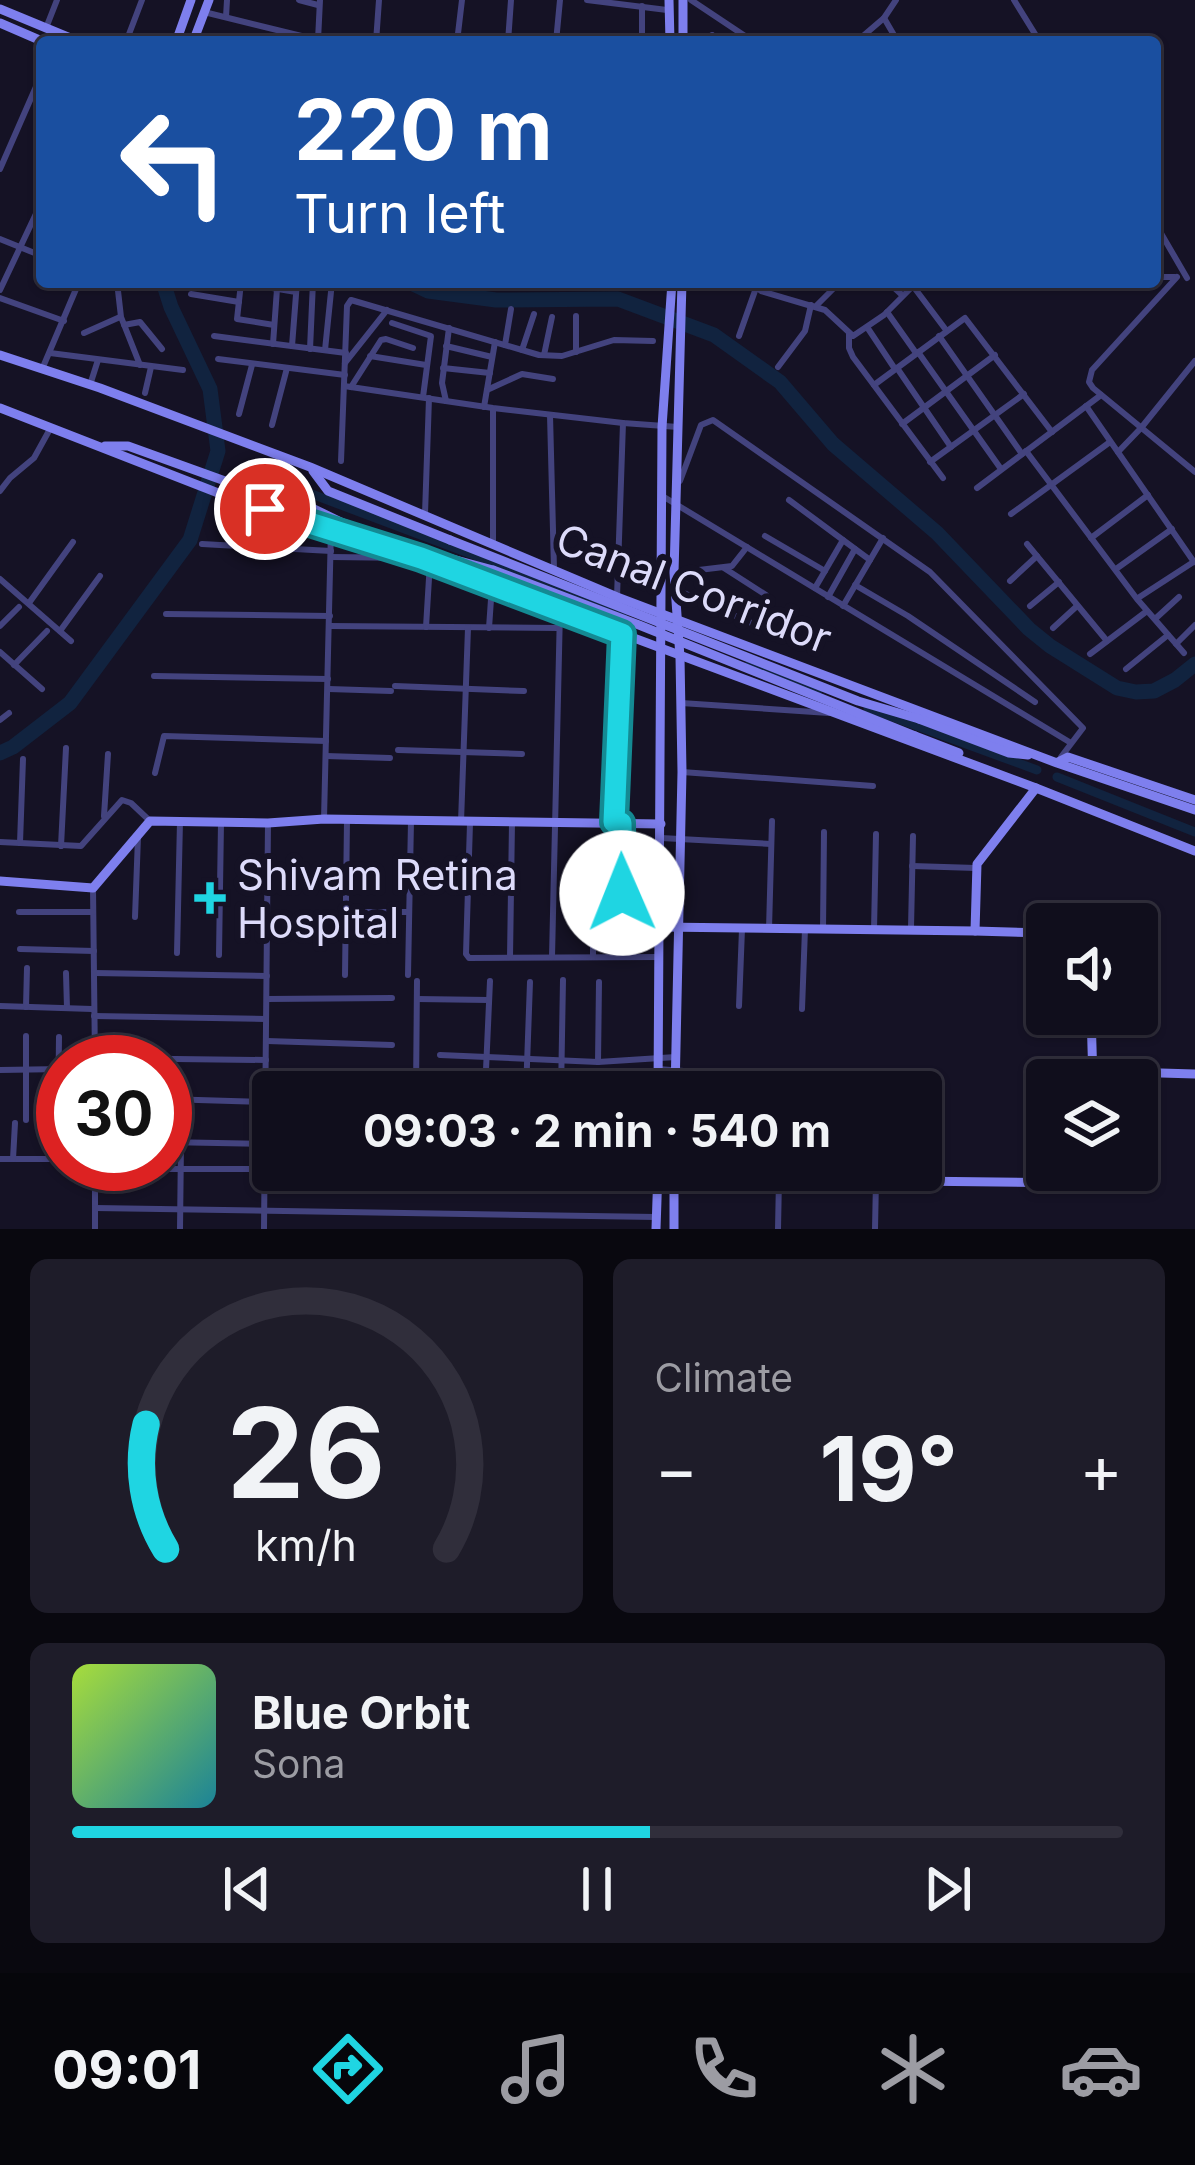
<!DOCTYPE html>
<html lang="en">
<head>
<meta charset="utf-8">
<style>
	body { margin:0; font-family:Inter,sans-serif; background:#1e1c29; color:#f1f3f6; height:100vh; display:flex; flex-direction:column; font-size:45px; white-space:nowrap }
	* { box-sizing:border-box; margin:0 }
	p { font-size:39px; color:#9c9ca3 }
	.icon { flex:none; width:66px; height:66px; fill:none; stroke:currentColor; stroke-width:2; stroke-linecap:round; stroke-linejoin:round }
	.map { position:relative; height:1229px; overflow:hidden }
	.details { display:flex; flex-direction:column; gap:30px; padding:30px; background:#09080f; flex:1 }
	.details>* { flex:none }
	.hud { position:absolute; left:36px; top:36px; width:1125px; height:252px; border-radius:12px; box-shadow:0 3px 9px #0004,0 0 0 3px #302e3b; background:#1a4fa0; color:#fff; overflow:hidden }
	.fabs { position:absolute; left:1026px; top:903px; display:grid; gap:24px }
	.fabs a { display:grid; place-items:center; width:132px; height:132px; border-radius:12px; background:#100e1c; box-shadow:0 3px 9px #0004,0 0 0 3px #302e3b; font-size:60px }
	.speed { position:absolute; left:36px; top:1035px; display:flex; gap:24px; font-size:60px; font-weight:700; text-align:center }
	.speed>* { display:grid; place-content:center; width:156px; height:156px; border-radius:50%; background:#100e1c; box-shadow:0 3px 9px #0004,0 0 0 3px #302e3b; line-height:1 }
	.speed .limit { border:18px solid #d22; background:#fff; color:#111 }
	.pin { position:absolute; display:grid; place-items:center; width:102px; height:102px; color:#fff; margin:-51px; border:6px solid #fff; border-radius:50%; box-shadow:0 3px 12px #0007 }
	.me { position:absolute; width:132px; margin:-66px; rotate:359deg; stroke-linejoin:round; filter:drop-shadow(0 0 9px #0008) }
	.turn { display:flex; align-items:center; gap:42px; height:252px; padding:0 60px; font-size:54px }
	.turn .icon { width:156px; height:156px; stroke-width:2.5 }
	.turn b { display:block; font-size:84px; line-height:102px }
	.big { font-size:90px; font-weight:700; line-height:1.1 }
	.details .tile { flex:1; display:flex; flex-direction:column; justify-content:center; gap:18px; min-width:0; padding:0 42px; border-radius:18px; background:#1e1c29 }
	.details .dial { align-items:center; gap:0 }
	.dial svg { height:312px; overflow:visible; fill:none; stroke:#302e3b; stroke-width:7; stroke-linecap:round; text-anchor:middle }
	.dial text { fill:#f1f3f6; stroke:none }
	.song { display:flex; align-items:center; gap:36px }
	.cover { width:144px; height:144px; border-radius:18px; background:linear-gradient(135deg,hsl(80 70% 55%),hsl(190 70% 35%)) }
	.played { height:12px; border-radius:6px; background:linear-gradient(90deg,#1fd5e2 55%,#302e3b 55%) }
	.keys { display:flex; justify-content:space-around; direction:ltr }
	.heat { display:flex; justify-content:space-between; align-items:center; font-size:66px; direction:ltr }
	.details .tiles { flex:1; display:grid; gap:30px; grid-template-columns:1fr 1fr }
	.tile:last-child { grid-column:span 2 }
	.trip { position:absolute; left:252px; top:1071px; width:690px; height:120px; border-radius:12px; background:#100e1c; box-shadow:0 3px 9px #0004,0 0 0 3px #302e3b; font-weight:700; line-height:120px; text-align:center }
	.menu { display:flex; height:192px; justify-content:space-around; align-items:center; background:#06060b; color:#9c9ca3 }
	.menu .icon { width:84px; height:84px }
	.menu .selected { color:#1fd5e2 }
	.menu b { font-size:54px; color:#f1f3f6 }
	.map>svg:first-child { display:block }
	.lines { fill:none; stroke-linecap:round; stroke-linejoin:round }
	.canal { stroke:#11233f; stroke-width:9 }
	.river { stroke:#11233f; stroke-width:15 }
	.street { stroke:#43437e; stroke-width:6 }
	.secondary { stroke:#7e7fee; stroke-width:9 }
	.secondary-bridge { stroke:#7e7fee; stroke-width:9 }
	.route-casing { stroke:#148a93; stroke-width:30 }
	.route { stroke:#1fd5e2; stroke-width:21 }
	.poi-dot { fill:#1fd5e2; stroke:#151225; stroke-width:4.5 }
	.labels { text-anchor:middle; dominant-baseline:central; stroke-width:12; stroke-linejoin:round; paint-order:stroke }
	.street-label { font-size:42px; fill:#dddbfa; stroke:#151225 }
	.poi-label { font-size:42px; fill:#dddbfa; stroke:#151225; text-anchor:start }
</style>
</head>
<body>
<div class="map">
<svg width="1195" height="1229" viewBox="0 0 1195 1229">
	<rect width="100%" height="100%" fill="#151225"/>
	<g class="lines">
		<g class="canal">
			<polyline points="285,484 527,575 623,615"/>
			<polyline points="749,665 818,690"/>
			<polyline points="868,708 1037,770"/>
			<polyline points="1057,777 1195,832"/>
		</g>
		<g class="river">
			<polyline points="409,282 428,291 496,300 618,299 714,335 780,382 833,444 937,533 1029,629 1050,646 1117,688 1136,692 1154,691 1175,680 1195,664"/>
			<polyline points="0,753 13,747 70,703 190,540 218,451 210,389 171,307 163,282"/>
		</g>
		<g class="street">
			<polyline points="299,0 318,5"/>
			<polyline points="587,0 667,10"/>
			<polyline points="691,0 754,42"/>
			<polyline points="1014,0 1040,42"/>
			<polyline points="204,12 326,42"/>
			<polyline points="226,17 227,0"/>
			<polyline points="884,18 898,42"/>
			<polyline points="46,28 57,0"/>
			<polyline points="318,40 320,0"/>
			<polyline points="126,42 142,0"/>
			<polyline points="376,42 379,0"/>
			<polyline points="457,42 462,0"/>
			<polyline points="508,42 511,0"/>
			<polyline points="556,42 560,0"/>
			<polyline points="642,42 642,6"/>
			<polyline points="711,42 712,35"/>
			<polyline points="856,42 884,18 896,0"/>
			<polyline points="0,169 42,73"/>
			<polyline points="1155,223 1187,278"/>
			<polyline points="0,239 42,256"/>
			<polyline points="1155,277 1175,277"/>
			<polyline points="1177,277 1092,370 1089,382 1093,388 1195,472"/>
			<polyline points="117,282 121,317 140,365"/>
			<polyline points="750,282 761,291 825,310 853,336 884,315 917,282"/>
			<polyline points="888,282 902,295"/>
			<polyline points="241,283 237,319 274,325"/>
			<polyline points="242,283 296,292"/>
			<polyline points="913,286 946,330"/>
			<polyline points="0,290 42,201"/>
			<polyline points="191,294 239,302"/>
			<polyline points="0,298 64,321"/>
			<polyline points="816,306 840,282"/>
			<polyline points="887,312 916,353"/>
			<polyline points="576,316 576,352"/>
			<polyline points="392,323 431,336 423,397"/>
			<polyline points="124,325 140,322 162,349"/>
			<polyline points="867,327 895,369"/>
			<polyline points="84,333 120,317"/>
			<polyline points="849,334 849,348 853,357 943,478"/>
			<polyline points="214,336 346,353"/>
			<polyline points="739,336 756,288"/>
			<polyline points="939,336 1022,454"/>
			<polyline points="273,344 277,289"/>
			<polyline points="505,345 511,309"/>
			<polyline points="292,346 297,282"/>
			<polyline points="446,346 492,357"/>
			<polyline points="310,349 313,282"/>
			<polyline points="325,350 332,282"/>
			<polyline points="522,350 534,314"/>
			<polyline points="918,352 1001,469"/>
			<polyline points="50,353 183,370"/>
			<polyline points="544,355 552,317"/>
			<polyline points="370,356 426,365"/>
			<polyline points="218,359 345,375"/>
			<polyline points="345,363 387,310"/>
			<polyline points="43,367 79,282"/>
			<polyline points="778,367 805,331 811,305"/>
			<polyline points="443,368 490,373"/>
			<polyline points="897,368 951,447"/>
			<polyline points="90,385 98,360"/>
			<polyline points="874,385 965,318 1052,432"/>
			<polyline points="344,386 493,408 623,423 678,427"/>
			<polyline points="351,387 381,340 386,339 413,348"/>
			<polyline points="487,390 522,374 553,379"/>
			<polyline points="145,393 151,367"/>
			<polyline points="446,401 442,383 449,328"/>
			<polyline points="1086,406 1194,562"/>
			<polyline points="484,407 495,342"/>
			<polyline points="239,414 252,365"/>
			<polyline points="550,415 554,569"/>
			<polyline points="902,424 995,355"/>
			<polyline points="272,425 287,368"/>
			<polyline points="1026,451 1137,599 1184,653"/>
			<polyline points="1118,452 1141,428 1195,361"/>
			<polyline points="341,461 347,306 351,300 539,355 562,356 614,340 653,341"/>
			<polyline points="930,462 1024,394"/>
			<polyline points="680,481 701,425 713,420 930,572 1083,728 1061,757"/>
			<polyline points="977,488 1101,395"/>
			<polyline points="0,491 10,478 34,458 50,429"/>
			<polyline points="664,497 1071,743"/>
			<polyline points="789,500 870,560"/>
			<polyline points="425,514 429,398"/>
			<polyline points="1011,514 1110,442"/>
			<polyline points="765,536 825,571"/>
			<polyline points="1091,538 1148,495"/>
			<polyline points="493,543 493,409"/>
			<polyline points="202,544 331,551"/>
			<polyline points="1027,544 1107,641"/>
			<polyline points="331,557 411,558"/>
			<polyline points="724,568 766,595"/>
			<polyline points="1116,569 1172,529"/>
			<polyline points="674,573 732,566 747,547"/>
			<polyline points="0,579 71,641"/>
			<polyline points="1010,581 1037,556"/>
			<polyline points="855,585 908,616 1035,702"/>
			<polyline points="815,588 843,540"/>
			<polyline points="677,590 756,625"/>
			<polyline points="617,597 623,423"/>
			<polyline points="828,597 855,549"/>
			<polyline points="1138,598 1195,561"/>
			<polyline points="29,603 73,542"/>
			<polyline points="843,606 883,538"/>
			<polyline points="1030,606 1059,582"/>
			<polyline points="166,614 330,616"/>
			<polyline points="1155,619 1179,597"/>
			<polyline points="0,626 19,607"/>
			<polyline points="329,626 559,628"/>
			<polyline points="426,627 430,562"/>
			<polyline points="489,628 492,585"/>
			<polyline points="1053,628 1077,606"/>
			<polyline points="60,631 100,576"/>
			<polyline points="1176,644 1195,625"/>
			<polyline points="0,652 42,689"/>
			<polyline points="1090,654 1147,611"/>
			<polyline points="14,665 47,631"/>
			<polyline points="1126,669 1168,635"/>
			<polyline points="154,676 328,679"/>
			<polyline points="395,686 524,691"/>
			<polyline points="329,689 391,691"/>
			<polyline points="681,703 829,713"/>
			<polyline points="0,720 9,713"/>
			<polyline points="398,750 522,754"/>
			<polyline points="326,756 390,758"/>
			<polyline points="682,772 873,786"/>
			<polyline points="155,773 164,736 326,741"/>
			<polyline points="104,816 108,754"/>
			<polyline points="324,819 331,529"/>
			<polyline points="461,822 468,628"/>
			<polyline points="614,822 622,634"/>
			<polyline points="470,823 466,954 469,958 660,957"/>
			<polyline points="621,825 622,893"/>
			<polyline points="661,838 771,844"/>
			<polyline points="0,842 81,846 122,800 131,803 150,821"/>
			<polyline points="20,843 23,759"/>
			<polyline points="61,846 66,748"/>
			<polyline points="912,866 976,868"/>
			<polyline points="93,888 95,1062"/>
			<polyline points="19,912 93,912"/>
			<polyline points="346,912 408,912"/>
			<polyline points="135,917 138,837"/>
			<polyline points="911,928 913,836"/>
			<polyline points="769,929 772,821"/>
			<polyline points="823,930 824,832"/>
			<polyline points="874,930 876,834"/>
			<polyline points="20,949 94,951"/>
			<polyline points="177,953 180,821"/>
			<polyline points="219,955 221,822"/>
			<polyline points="510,957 512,822"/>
			<polyline points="552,957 560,610"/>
			<polyline points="593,957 593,897"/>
			<polyline points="633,957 633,896"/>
			<polyline points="66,973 67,1008"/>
			<polyline points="94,973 267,976"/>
			<polyline points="345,975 347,820"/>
			<polyline points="408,975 411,821"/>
			<polyline points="267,999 392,998"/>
			<polyline points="417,999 489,1000"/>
			<polyline points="0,1006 92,1009"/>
			<polyline points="739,1006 742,929"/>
			<polyline points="26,1007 27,968"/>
			<polyline points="802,1009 805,929"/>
			<polyline points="94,1016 266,1019"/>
			<polyline points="267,1041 392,1045"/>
			<polyline points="440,1055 598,1062 676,1057"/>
			<polyline points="95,1058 266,1060"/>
			<polyline points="598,1062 599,982"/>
			<polyline points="658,1069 761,1077 846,1080"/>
			<polyline points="0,1070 63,1069"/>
			<polyline points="266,1091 392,1091"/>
			<polyline points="416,1092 417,981"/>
			<polyline points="485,1092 490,981"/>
			<polyline points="526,1092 530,982"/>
			<polyline points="561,1092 563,980"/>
			<polyline points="761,1092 761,1077"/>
			<polyline points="165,1099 266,1102"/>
			<polyline points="26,1120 26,1036"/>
			<polyline points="58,1122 59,1037"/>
			<polyline points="165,1142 263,1144"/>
			<polyline points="0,1159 63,1159"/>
			<polyline points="13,1159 15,1123"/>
			<polyline points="50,1159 52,1127"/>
			<polyline points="95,1164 95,1229"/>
			<polyline points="95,1169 265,1169"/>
			<polyline points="95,1208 656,1217"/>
			<polyline points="180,1229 181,1143"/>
			<polyline points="264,1229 268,823"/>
			<polyline points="778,1229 779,1179"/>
			<polyline points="875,1229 876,1180"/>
		</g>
		<g class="secondary">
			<polyline points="669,0 670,42"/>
			<polyline points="0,9 80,42"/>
			<polyline points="0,23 44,42"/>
			<polyline points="176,42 191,0"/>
			<polyline points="193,42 209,0"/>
			<polyline points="683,42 683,0"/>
			<polyline points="0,355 100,388 310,467 617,597 1057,763 1195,810"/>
			<polyline points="0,408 231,498 421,558 492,585 1036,788 1195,851"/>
			<polyline points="105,446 128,446 250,490 310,507 343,523 430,553 493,570"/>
			<polyline points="313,471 328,491 450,540"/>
			<polyline points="919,719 1009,753 1028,755"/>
			<polyline points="915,736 959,753"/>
			<polyline points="1058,762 1068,757 1195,800"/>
			<polyline points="0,881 93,888 150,821 268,823 324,819 661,824"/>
			<polyline points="660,927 975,931 977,864 1036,788"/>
			<polyline points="975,931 1047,933"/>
			<polyline points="1091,1014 1093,1080"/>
			<polyline points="1093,1071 1195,1074"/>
			<polyline points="658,1092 662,427 672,282"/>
			<polyline points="675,1092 682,772 680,657 674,573 682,282"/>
			<polyline points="657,1178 1073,1183 1083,1180 1089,1170"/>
			<polyline points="656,1229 658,1170"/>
			<polyline points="674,1229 674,1170"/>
		</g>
		<g class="secondary-bridge">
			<polyline points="450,540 858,701 919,719"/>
			<polyline points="493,570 639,625 915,736"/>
		</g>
	</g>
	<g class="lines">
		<defs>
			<polyline id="route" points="265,509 421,558 622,634 614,822 621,823 622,893"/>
		</defs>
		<use href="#route" class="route-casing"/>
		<use href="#route" class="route"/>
	</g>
	<path class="poi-dot" d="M204 880h12v12h12v12h-12v12h-12v-12h-12v-12h12z"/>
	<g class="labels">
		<g class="street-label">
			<text transform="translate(694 588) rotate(21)">Canal Corridor</text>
		</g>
		<g class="poi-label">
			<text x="237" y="874">Shivam Retina<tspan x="237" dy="48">Hospital</tspan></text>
		</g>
	</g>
</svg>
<div class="fabs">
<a><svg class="icon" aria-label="sound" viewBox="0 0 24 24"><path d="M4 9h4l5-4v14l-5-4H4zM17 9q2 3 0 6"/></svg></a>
<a><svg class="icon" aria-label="layers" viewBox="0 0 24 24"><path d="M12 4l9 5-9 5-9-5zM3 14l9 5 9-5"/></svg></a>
</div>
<div class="speed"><div class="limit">30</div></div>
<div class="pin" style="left:265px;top:509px;background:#d93025"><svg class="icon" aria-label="arrive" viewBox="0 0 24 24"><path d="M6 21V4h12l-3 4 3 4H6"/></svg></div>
<svg class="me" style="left:622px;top:893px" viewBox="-20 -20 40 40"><circle r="19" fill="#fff"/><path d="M0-13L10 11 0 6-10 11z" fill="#1fd5e2"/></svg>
<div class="trip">09:03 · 2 min · 540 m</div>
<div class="hud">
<div class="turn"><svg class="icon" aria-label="left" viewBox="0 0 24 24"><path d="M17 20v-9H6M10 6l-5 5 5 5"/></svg><div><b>220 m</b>Turn left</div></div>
</div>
</div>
<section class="details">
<div class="tiles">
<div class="tile dial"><svg viewBox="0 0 100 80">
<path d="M14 69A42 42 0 1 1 86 69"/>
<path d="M14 69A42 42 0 0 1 9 37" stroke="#1fd5e2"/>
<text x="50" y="56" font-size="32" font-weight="700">26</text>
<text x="50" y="72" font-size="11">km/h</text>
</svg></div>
<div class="tile"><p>Climate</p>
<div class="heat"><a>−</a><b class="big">19°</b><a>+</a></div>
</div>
<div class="tile">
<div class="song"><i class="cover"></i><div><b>Blue Orbit</b><p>Sona</p></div></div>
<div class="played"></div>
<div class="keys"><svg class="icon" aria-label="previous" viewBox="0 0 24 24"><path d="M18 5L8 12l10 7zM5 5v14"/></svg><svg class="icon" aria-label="pause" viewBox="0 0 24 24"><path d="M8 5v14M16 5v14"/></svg><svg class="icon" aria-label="next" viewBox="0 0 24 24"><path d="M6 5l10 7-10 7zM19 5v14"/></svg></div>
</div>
</div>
</section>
<nav class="menu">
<b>09:01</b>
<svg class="icon selected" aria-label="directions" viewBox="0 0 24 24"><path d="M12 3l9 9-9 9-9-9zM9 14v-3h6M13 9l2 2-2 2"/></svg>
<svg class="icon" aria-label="music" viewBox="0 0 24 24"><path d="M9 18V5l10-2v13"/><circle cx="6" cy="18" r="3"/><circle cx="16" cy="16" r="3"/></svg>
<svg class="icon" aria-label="phone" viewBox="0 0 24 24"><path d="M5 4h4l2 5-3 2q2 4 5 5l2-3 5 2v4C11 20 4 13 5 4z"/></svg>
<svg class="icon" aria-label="climate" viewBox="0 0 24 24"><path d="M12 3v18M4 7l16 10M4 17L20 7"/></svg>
<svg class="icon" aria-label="car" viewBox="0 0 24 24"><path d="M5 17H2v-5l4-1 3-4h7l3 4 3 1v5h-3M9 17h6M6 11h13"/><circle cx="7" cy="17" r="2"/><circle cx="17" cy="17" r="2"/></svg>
</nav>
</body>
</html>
